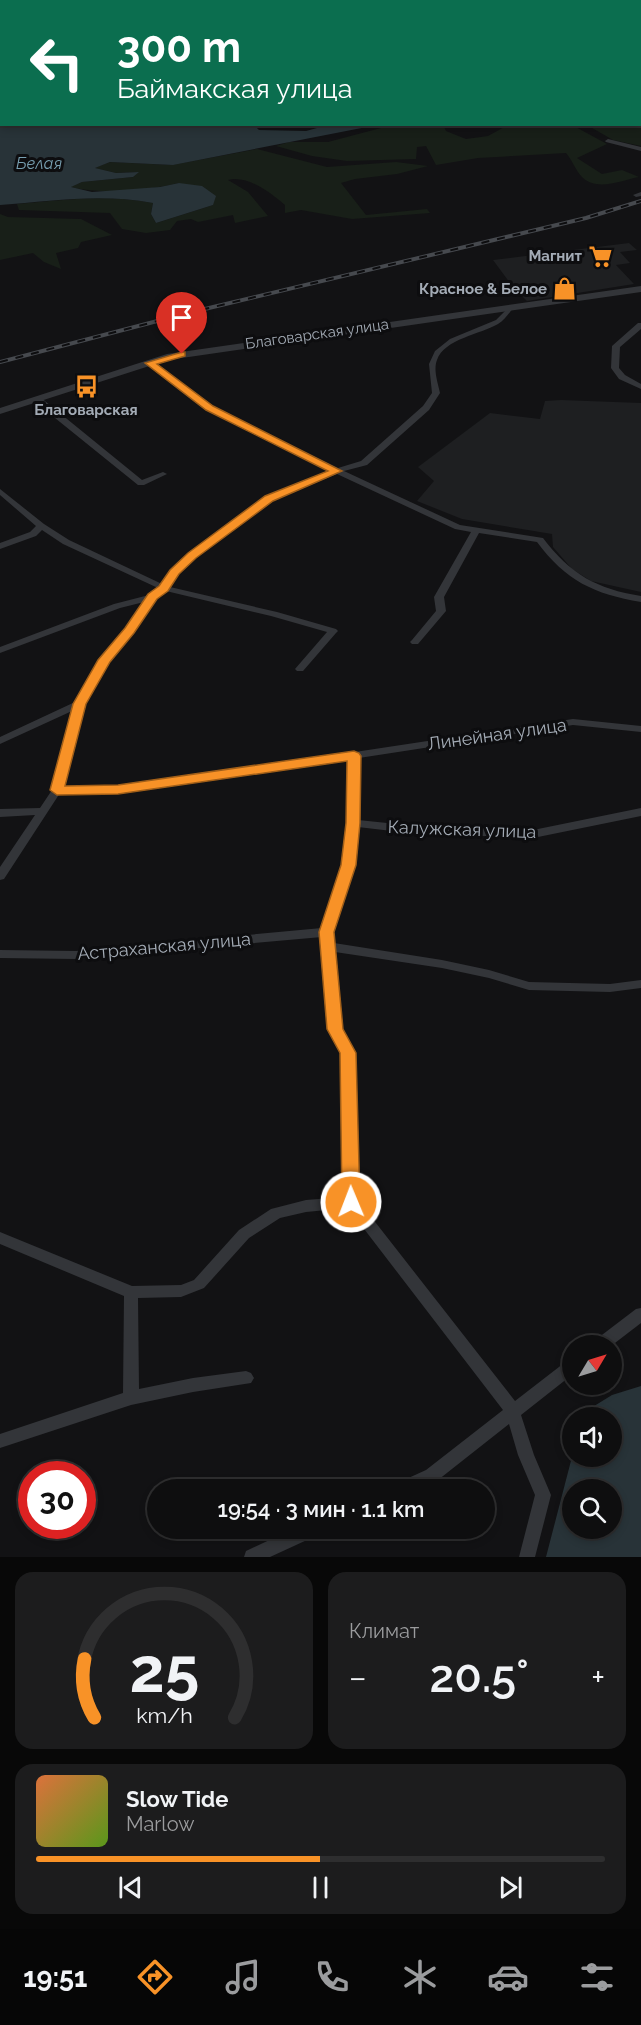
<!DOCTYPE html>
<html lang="ru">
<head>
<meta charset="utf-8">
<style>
	body { margin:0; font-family:Raleway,sans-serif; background:#1c1c1d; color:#f1f3f6; height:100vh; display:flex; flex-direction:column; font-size:22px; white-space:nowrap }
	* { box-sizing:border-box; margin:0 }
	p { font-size:20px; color:#9b9c9e }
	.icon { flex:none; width:33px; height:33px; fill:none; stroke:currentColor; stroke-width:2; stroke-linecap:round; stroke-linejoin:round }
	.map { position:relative; height:1557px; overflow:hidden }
	.details { display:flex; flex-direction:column; gap:15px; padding:15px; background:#080808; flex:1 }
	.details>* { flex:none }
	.banner { position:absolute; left:0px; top:0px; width:642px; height:126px; box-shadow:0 3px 9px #0003,0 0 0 2px #2e2e2f; background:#0b6e4f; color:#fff; overflow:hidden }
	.needle { width:39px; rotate:52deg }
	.controls { position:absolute; left:562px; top:1335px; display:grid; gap:12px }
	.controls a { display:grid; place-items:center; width:60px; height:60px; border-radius:50%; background:#0e0e0f; box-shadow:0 3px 9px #0003,0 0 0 2px #2e2e2f; font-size:30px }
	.speed { position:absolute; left:18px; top:1461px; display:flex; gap:12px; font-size:30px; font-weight:700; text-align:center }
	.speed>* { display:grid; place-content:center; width:78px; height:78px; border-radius:50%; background:#0e0e0f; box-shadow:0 3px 9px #0003,0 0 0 2px #2e2e2f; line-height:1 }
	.speed .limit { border:9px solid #d22; background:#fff; color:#111 }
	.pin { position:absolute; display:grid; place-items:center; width:51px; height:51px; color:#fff; margin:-62px -26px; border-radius:50% 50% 50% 0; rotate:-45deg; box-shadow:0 0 6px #0007 }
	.pin .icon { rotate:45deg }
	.me { position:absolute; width:66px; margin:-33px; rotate:359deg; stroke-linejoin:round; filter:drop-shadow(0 0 4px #0008) }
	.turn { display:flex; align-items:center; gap:21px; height:126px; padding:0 18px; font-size:27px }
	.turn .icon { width:78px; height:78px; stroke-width:2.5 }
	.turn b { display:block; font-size:42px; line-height:51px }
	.big { font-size:45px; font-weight:600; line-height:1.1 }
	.details .tile { flex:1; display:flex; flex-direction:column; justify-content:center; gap:9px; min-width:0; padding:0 21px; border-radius:18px; background:#1c1c1d }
	.details .dial { align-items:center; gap:0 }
	.dial svg { height:156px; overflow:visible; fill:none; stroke:#2e2e2f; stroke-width:7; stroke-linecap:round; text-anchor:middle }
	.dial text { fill:#f1f3f6; stroke:none }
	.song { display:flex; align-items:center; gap:18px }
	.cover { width:72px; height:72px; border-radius:9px; background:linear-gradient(135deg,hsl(20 70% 55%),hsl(90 70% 35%)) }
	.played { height:6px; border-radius:3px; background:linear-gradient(90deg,#f89227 50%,#2e2e2f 50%) }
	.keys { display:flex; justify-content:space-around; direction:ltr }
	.heat { display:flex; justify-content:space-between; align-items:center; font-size:33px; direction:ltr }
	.details .tiles { flex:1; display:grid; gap:15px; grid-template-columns:1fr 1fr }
	.tile:last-child { grid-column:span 2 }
	.trip { position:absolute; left:147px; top:1479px; width:348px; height:60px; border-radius:30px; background:#0e0e0f; box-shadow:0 3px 9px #0003,0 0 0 2px #2e2e2f; font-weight:600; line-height:60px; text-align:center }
	.tabs { display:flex; height:96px; justify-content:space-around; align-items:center; background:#060606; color:#9b9c9e }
	.tabs .icon { width:42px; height:42px }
	.tabs .current { color:#f89227 }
	.tabs b { font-size:27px; color:#f1f3f6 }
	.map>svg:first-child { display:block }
	.built { fill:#1e1f21 }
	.green { fill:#181f18 }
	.water { fill:#283338; fill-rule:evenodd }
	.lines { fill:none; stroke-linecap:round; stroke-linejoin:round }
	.minor { fill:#333539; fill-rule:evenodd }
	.tertiary { fill:#333539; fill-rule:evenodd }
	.rail-casing { stroke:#46494e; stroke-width:4 }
	.rail { stroke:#0d0d0f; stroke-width:2; stroke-dasharray:8; stroke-linecap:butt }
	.route { fill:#f89227; stroke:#a15f19; stroke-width:1.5 }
	.labels { text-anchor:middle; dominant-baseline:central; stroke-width:6; stroke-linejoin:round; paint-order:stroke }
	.far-poi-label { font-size:15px; font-weight:bold; fill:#a3abb5; stroke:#0d0d0f; text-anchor:end }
	.far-street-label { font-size:15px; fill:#a3abb5; stroke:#0d0d0f }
	.far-water-label { font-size:16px; font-style:italic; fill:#78a0b2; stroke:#0d0d0f }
	.street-label { font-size:18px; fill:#a3abb5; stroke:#0d0d0f }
</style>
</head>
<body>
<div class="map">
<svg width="641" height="1557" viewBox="0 0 641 1557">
	<rect width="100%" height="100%" fill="#121214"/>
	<g class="built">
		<polygon points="629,243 637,250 620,252 630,263 616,265 634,284 527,301 513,287 493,260"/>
		<polygon points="561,400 641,403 641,592 591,581 572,569 553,547 552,534 462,519 417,501 434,481 418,467 490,413 540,419 545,401"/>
	</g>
	<g class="green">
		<polygon points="0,0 211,0 2,2 0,36"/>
		<polygon points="641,102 641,146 613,140 587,125 640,124"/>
		<path d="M396,124L443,125L446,131L466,139L488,136L508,125H572L607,144L577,158L602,174L622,170L639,177C622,180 597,192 582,177C576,171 572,160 566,153L478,158L436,165L426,146L417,147L416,159L347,161L312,156L276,146L289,142H328Z"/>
		<path d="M257,149L327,167L396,162L428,166L397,174L355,179L341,183L366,215L427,209L430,213L352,219L301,210L285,213V205C270,192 247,175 228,180L248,192L268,216L235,223L233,215L198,222L191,219L177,221L170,230L146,233L122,229L110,213L19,210L17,204C67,200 103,194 153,203L151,214L156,223L213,205L179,183C144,191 105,195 70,187L82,182L133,177L137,172L116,173L94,168L110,162L172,165Z"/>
		<polygon points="0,214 8,217 81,219 112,235 81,242 78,248 56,253 61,269 44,262 33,253 0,260"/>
	</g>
	<g class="water">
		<polygon points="404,0 641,0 641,54 640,2 391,1"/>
		<path d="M0,60L2,124H266L256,127L259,130L306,131L328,125H377L173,165L110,162L95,168L116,173L139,172L133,177L82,182L71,187L92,192L160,187L179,183L202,186L216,196L213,205L156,223L151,214L153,203C101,193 52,201 0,205Z"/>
		<path d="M641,1386V1557H546L573,1453V1456H612V1418L578,1416L612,1395ZM573,1490H612V1528H573Z"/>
	</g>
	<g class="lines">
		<g class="minor">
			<polygon points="239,0 252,0 232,2"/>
			<polygon points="0,39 2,39 0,42"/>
			<polygon points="608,139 641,147 641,151 606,142 605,141"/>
			<polygon points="641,192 641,196 636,197 633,195"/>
			<path d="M511,305L514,307C509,313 505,320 498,324C481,334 444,339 437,360C433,370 438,383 440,393L429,410L367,465L344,471L460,525L543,538C570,574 597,589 641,596V602C594,594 566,581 537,542L479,533L444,597L446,611L418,644H412L410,642L412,640L436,611L434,597L471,532L455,529L337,474L272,501L195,557L178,574L170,587L277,612L336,629L338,631L336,633L303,671H297L295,669L327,632L271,616L166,591L155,599L133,632L108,661L84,704L63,786H118L203,775L573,719L641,726V732L573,725L359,758L358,820L426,827L538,829L641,808V816L538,837L426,835L358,827L355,865L333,932L334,943L442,960L489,970L529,982L610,984L641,980V988L610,992L529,990L489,978L442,968L335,952L341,1029L354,1053L358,1200L515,1401L568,1360L573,1358V1374L521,1415L534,1455L551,1495L535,1557H519L535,1495L518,1455L509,1424L438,1480L418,1490H391L393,1485L426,1470L503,1410L348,1208L306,1212L280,1218L249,1238L204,1288L181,1297L138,1298L139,1389L193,1378L246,1371L251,1373L254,1378L251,1383L193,1392L131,1405L0,1448V1434L123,1393L124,1296L0,1244V1232L132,1286L181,1285L194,1280L239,1230L271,1209L306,1200L344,1197L342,1053L329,1029L322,937L76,959L0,958V950L76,951L322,928L343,865L348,823L349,759L118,792L60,793L4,879L0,880V867L35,815L0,817V809L40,808L52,790L72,711L0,744V737L75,702L99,660L127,628L144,602L120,608L0,653V647L114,604L149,595L158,588L63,544L42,530L36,536L0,549V543L30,532L36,526L0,495V489L44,524L69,540L162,584L172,570L189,553L266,497L330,471L206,410L147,365V361H153L212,406L338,468L361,461L423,406L432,393L429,364L435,351L450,339L496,320Z"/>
			<polygon points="638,323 641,323 641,329 620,347 619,368 625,375 641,384 641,389 619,379 611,368 612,346"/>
			<polygon points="34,397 40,397 142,480 163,472 167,474 144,485 138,485 34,401"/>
			<polygon points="641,1308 641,1323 611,1346 592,1346 594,1341 636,1309"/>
			<polygon points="295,1528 322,1528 320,1534 270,1557 244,1557 246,1551"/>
		</g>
		<polygon class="tertiary" points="641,286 641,292 168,360 0,414 0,408 167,354"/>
		<defs>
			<polyline id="rail" points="0,362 188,313 586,218 641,201"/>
		</defs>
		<use href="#rail" class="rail-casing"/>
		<use href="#rail" class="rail"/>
	</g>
	<polygon class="route" points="182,352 185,352 185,356 157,364 213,406 342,471 273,501 196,558 179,574 168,591 157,599 134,633 110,662 86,704 65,786 118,785 354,751 359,753 361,756 360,823 356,865 334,932 343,1029 356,1053 360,1202 357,1207 351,1209 345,1207 342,1202 340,1053 327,1029 319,932 341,865 346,823 347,761 118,794 57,795 50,790 73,704 98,660 125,628 148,594 159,586 170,570 188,553 265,496 328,471 206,410 145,363"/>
	<defs>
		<symbol id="supermarket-bare" viewBox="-9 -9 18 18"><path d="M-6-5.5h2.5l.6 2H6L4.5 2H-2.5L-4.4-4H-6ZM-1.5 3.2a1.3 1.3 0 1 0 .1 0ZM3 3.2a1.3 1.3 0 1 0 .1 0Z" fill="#f89227" stroke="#0d0d0f" stroke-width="2.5" paint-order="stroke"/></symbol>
		<symbol id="shop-bare" viewBox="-9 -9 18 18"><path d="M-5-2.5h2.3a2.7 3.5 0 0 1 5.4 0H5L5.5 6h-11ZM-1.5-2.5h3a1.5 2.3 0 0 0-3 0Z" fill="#f89227" stroke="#0d0d0f" stroke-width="2.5" paint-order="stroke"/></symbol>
		<symbol id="bus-bare" viewBox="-9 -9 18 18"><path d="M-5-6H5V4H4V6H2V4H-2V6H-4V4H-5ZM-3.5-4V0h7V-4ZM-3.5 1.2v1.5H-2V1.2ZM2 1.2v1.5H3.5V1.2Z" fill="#f89227" stroke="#0d0d0f" stroke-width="2.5" paint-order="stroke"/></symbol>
	</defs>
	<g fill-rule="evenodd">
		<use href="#supermarket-bare" x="584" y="240" width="33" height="33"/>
		<use href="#shop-bare" x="548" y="272" width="33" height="33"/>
		<use href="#bus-bare" x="70" y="370" width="33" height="33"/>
	</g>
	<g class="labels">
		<g class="far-poi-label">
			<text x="582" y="256">Магнит</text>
			<text x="547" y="289">Красное &amp; Белое</text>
			<text x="86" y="410" text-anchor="middle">Благоварская</text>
		</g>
		<g class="far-street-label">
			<text transform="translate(317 334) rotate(-8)">Благоварская улица</text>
		</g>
		<g class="far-water-label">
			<text x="39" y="163">Белая</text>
		</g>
		<g class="street-label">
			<text transform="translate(497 734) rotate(-8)">Линейная улица</text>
			<text transform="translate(462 829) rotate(2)">Калужская улица</text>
			<text transform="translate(164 946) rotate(-5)">Астраханская улица</text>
		</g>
	</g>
</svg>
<div class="controls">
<a><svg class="needle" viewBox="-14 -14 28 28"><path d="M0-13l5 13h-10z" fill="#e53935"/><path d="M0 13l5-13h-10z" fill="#9b9c9e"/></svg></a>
<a><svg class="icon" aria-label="sound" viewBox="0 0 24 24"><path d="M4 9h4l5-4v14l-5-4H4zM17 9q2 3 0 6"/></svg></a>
<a><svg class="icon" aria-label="search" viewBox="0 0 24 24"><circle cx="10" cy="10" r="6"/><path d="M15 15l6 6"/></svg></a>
</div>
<div class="speed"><div class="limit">30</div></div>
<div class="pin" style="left:182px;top:354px;background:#d93025"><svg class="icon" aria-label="arrive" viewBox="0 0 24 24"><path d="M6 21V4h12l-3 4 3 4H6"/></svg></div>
<svg class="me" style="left:351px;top:1202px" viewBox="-20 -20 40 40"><circle r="17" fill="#f89227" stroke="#fff" stroke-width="3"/><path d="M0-11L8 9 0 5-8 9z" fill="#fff"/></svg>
<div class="trip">19:54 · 3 мин · 1.1 km</div>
<div class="banner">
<div class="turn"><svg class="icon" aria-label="left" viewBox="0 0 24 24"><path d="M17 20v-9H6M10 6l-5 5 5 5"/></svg><div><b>300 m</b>Баймакская улица</div></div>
</div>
</div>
<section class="details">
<div class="tiles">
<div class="tile dial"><svg viewBox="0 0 100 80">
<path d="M14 69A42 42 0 1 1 86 69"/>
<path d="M14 69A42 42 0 0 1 9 39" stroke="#f89227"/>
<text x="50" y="56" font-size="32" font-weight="700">25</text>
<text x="50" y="72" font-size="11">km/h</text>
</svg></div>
<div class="tile"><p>Климат</p>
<div class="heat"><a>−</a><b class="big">20.5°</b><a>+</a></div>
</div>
<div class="tile">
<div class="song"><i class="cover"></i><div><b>Slow Tide</b><p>Marlow</p></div></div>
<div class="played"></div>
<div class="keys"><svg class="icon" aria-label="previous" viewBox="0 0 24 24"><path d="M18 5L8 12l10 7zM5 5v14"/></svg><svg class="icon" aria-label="pause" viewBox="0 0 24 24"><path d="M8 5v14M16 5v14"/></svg><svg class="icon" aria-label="next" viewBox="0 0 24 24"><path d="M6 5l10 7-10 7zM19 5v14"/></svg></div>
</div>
</div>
</section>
<nav class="tabs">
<b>19:51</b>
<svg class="icon current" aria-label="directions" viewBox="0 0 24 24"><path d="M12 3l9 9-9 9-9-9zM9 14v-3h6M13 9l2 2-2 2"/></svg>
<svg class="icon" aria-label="music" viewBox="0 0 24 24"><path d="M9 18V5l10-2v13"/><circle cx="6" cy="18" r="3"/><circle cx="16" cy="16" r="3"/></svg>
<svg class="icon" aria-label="phone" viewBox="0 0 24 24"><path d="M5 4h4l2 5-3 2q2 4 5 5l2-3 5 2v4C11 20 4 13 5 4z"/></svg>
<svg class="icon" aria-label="climate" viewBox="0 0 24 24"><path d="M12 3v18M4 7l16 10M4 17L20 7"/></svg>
<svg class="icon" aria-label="car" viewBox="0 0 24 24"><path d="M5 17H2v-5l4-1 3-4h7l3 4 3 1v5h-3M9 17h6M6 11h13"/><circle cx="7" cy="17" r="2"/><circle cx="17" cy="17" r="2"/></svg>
<svg class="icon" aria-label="filters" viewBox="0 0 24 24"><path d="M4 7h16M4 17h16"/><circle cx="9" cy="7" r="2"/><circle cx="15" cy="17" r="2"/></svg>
</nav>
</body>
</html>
